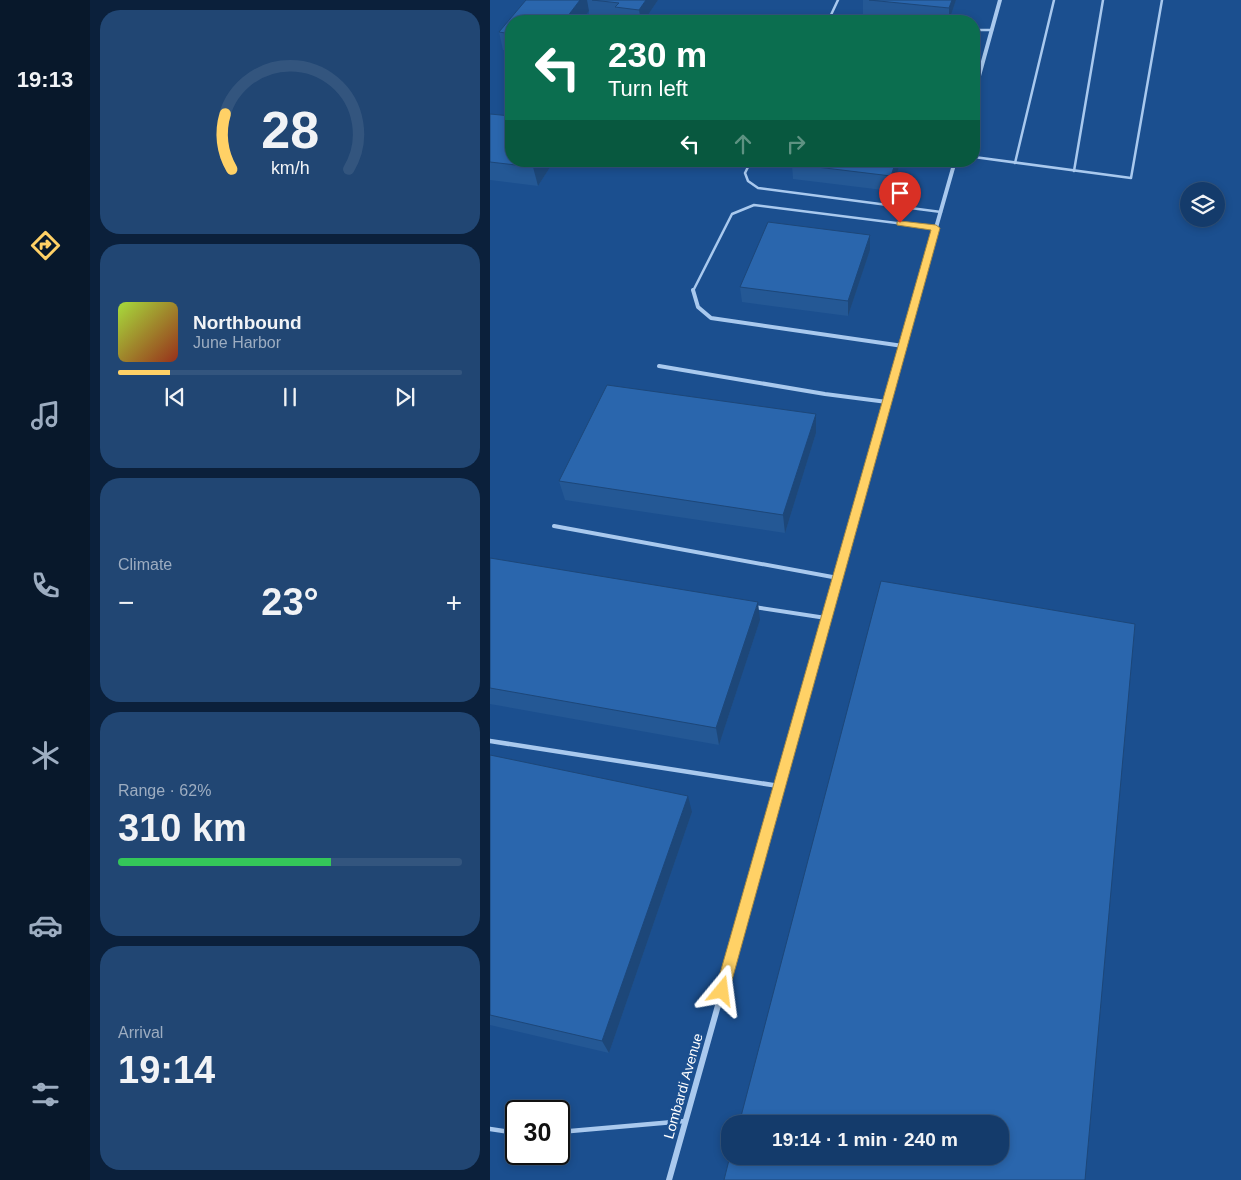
<!DOCTYPE html>
<html lang="en">
<head>
<meta charset="utf-8">
<style>
	body { margin:0; font-family:Helvetica,sans-serif; background:#214673; color:#f1f3f6; height:100vh; display:flex; flex-direction:column; font-size:19px; white-space:nowrap }
	* { box-sizing:border-box; margin:0 }
	p { font-size:16px; color:#9dadc1 }
	.icon { flex:none; width:28px; height:28px; fill:none; stroke:currentColor; stroke-width:2; stroke-linecap:round; stroke-linejoin:round }
	.map { position:relative; flex:1; overflow:hidden }
	.side { display:flex; flex-direction:column; gap:10px; padding:10px; background:#0b203b; width:400px }
	.side>* { flex:none }
	.hud { position:absolute; left:15px; top:15px; width:475px; height:152px; border-radius:20px; box-shadow:0 2px 8px #0003,0 0 0 1px #33557e; background:#0b6e4f; color:#fff; overflow:hidden }
	.fabs { position:absolute; left:690px; top:182px; display:grid; gap:10px }
	.fabs a { display:grid; place-items:center; width:45px; height:45px; border-radius:50%; background:#143b6b; box-shadow:0 2px 8px #0003,0 0 0 1px #33557e; font-size:25px }
	.speed { position:absolute; left:15px; top:1100px; display:flex; gap:10px; font-size:25px; font-weight:700; text-align:center }
	.speed>* { display:grid; place-content:center; width:65px; height:65px; border-radius:50%; background:#143b6b; box-shadow:0 2px 8px #0003,0 0 0 1px #33557e; line-height:1 }
	.speed .limit { border:2px solid #111; border-radius:8px; background:#fff; color:#111 }
	.pin { position:absolute; display:grid; place-items:center; width:42px; height:42px; color:#fff; margin:-51px -21px; border-radius:50% 50% 50% 0; rotate:-45deg; box-shadow:0 0 5px #0007 }
	.pin .icon { rotate:45deg }
	.me { position:absolute; width:55px; margin:-28px; rotate:16deg; stroke-linejoin:round; filter:drop-shadow(0 0 4px #0008) }
	.turn { display:flex; align-items:center; gap:18px; height:105px; padding:0 20px; font-size:22px }
	.turn .icon { width:65px; height:65px; stroke-width:2.5 }
	.turn b { display:block; font-size:35px; line-height:42px }
	.lanes { display:flex; align-items:center; height:48px; padding:0 20px; background:#0003; justify-content:center; gap:25px; direction:ltr }
	.lanes .off { opacity:.35 }
	.big { font-size:38px; font-weight:700; line-height:1.1 }
	.side .tile { flex:1; display:flex; flex-direction:column; justify-content:center; gap:8px; min-width:0; padding:0 18px; border-radius:20px; background:#214673 }
	.side .dial { align-items:center; gap:0 }
	.dial svg { height:130px; overflow:visible; fill:none; stroke:#33557e; stroke-width:7; stroke-linecap:round; text-anchor:middle }
	.dial text { fill:#f1f3f6; stroke:none }
	.song { display:flex; align-items:center; gap:15px }
	.cover { width:60px; height:60px; border-radius:8px; background:linear-gradient(135deg,hsl(80 70% 55%),hsl(10 70% 35%)) }
	.played { height:5px; border-radius:2px; background:linear-gradient(90deg,#ffd166 15%,#33557e 15%) }
	.keys { display:flex; justify-content:space-around; direction:ltr }
	.heat { display:flex; justify-content:space-between; align-items:center; font-size:28px; direction:ltr }
	.charge { height:8px; border-radius:4px; background:linear-gradient(90deg,#34c759 62%,#33557e 0) }
	.trip { position:absolute; left:231px; top:1115px; width:288px; height:50px; border-radius:20px; background:#143b6b; box-shadow:0 2px 8px #0003,0 0 0 1px #33557e; font-weight:700; line-height:50px; text-align:center }
	main { display:flex; flex:1; min-height:0 }
	.menu { display:flex; flex-direction:column; width:90px; justify-content:space-around; align-items:center; background:#08182b; color:#9dadc1 }
	.menu .icon { width:35px; height:35px }
	.menu .current { color:#ffd166 }
	.menu b { font-size:22px; color:#f1f3f6 }
	.map>svg:first-child { display:block }
	.lines { fill:none; stroke-linecap:round; stroke-linejoin:round }
	.lane-far2 { stroke:#a9c9ee; stroke-width:2.5 }
	.lane-far1 { stroke:#a9c9ee; stroke-width:4 }
	.lane { stroke:#a9c9ee; stroke-width:4.5 }
	.street-far2 { stroke:#a9c9ee; stroke-width:4 }
	.street-far1 { stroke:#a9c9ee; stroke-width:4.5 }
	.street { stroke:#a9c9ee; stroke-width:6 }
	.wall { fill:#245895 }
	.shaded-wall { fill:#1d4779 }
	.building { fill:#2a66ad; stroke:#1d4779 }
	.route { fill:#ffd166; stroke:#a68842 }
	.labels { text-anchor:middle; dominant-baseline:central; stroke-width:5; stroke-linejoin:round; paint-order:stroke }
	.street-label { font-size:14px; fill:#fff; stroke:#1b4f8f }
</style>
</head>
<body>
<main>
<nav class="menu">
<b>19:13</b>
<svg class="icon current" aria-label="directions" viewBox="0 0 24 24"><path d="M12 3l9 9-9 9-9-9zM9 14v-3h6M13 9l2 2-2 2"/></svg>
<svg class="icon" aria-label="music" viewBox="0 0 24 24"><path d="M9 18V5l10-2v13"/><circle cx="6" cy="18" r="3"/><circle cx="16" cy="16" r="3"/></svg>
<svg class="icon" aria-label="phone" viewBox="0 0 24 24"><path d="M5 4h4l2 5-3 2q2 4 5 5l2-3 5 2v4C11 20 4 13 5 4z"/></svg>
<svg class="icon" aria-label="climate" viewBox="0 0 24 24"><path d="M12 3v18M4 7l16 10M4 17L20 7"/></svg>
<svg class="icon" aria-label="car" viewBox="0 0 24 24"><path d="M5 17H2v-5l4-1 3-4h7l3 4 3 1v5h-3M9 17h6M6 11h13"/><circle cx="7" cy="17" r="2"/><circle cx="17" cy="17" r="2"/></svg>
<svg class="icon" aria-label="filters" viewBox="0 0 24 24"><path d="M4 7h16M4 17h16"/><circle cx="9" cy="7" r="2"/><circle cx="15" cy="17" r="2"/></svg>
</nav>
<section class="side">
<div class="tile dial"><svg viewBox="0 0 100 80">
<path d="M14 69A42 42 0 1 1 86 69"/>
<path d="M14 69A42 42 0 0 1 10 35" stroke="#ffd166"/>
<text x="50" y="56" font-size="32" font-weight="700">28</text>
<text x="50" y="72" font-size="11">km/h</text>
</svg></div>
<div class="tile">
<div class="song"><i class="cover"></i><div><b>Northbound</b><p>June Harbor</p></div></div>
<div class="played"></div>
<div class="keys"><svg class="icon" aria-label="previous" viewBox="0 0 24 24"><path d="M18 5L8 12l10 7zM5 5v14"/></svg><svg class="icon" aria-label="pause" viewBox="0 0 24 24"><path d="M8 5v14M16 5v14"/></svg><svg class="icon" aria-label="next" viewBox="0 0 24 24"><path d="M6 5l10 7-10 7zM19 5v14"/></svg></div>
</div>
<div class="tile"><p>Climate</p>
<div class="heat"><a>−</a><b class="big">23°</b><a>+</a></div>
</div>
<div class="tile"><p>Range · 62%</p><b class="big">310 km</b><div class="charge"></div></div>
<div class="tile"><p>Arrival</p><b class="big">19:14</b></div>
</section>
<div class="map">
<svg width="751" height="1180" viewBox="0 0 751 1180">
	<rect width="100%" height="100%" fill="#1b4f8f"/>
	<g class="lines">
		<g class="lane-far2">
			<polyline points="348,0 340,17 349,21"/>
			<polyline points="484,30 502,30"/>
			<polyline points="484,62 492,65"/>
			<polyline points="484,157 641,178 672,0"/>
			<polyline points="261,161 255,173 258,181 268,188 451,212"/>
			<polyline points="525,163 564,0"/>
			<polyline points="584,171 613,0"/>
			<polyline points="203,291 242,214 264,205 446,228"/>
		</g>
		<g class="lane-far1">
			<polyline points="203,290 208,307 221,318 413,346"/>
			<polyline points="169,366 335,394 397,402"/>
			<polyline points="64,526 348,578"/>
			<polyline points="264,607 336,618"/>
		</g>
		<g class="lane">
			<polyline points="0,741 289,786"/>
			<polyline points="0,1129 26,1133"/>
			<polyline points="69,1132 195,1121"/>
		</g>
		<g class="street-far2">
			<polyline points="484,94 510,0"/>
			<polyline points="428,291 465,161"/>
		</g>
		<polyline class="street-far1" points="321,675 429,290"/>
		<polyline class="street" points="179,1180 321,674"/>
	</g>
	<g class="wall">
		<polygon points="36,0 168,0 154,21 128,21 127,17 99,14 99,11 91,21 21,21 21,51 13,50 9,32"/>
		<polygon points="373,0 466,0 459,21 445,21 373,14"/>
		<polygon points="0,114 64,161 48,186 0,180"/>
		<polygon points="411,161 401,191 303,179 302,164"/>
		<polygon points="380,235 380,250 358,316 252,302 250,287"/>
		<polygon points="326,433 295,533 75,500 69,481"/>
		<polygon points="0,558 270,620 229,745 0,704"/>
		<polygon points="0,755 202,812 119,1053 0,1025"/>
	</g>
	<g class="shaded-wall">
		<polygon points="90,0 97,0 99,11 91,21 74,21"/>
		<polygon points="156,0 168,0 154,21 151,21 149,10"/>
		<polygon points="462,0 466,0 459,21 459,8"/>
		<polygon points="47,161 64,161 48,186 43,167"/>
		<polygon points="406,161 411,161 401,191 401,176"/>
		<polygon points="380,235 380,250 358,316 358,301"/>
		<polygon points="326,414 326,433 295,533 293,515"/>
		<polygon points="268,602 270,620 229,745 226,728"/>
		<polygon points="198,796 202,812 119,1053 112,1041"/>
	</g>
	<g class="building">
		<polygon points="36,0 90,0 74,21 21,21 21,34 9,32"/>
		<polygon points="102,0 156,0 149,10 125,7 129,3"/>
		<polygon points="379,0 462,0 459,8"/>
		<polygon points="0,114 21,116 21,161 47,161 43,167 0,162"/>
		<polygon points="303,161 406,161 401,176 302,164"/>
		<polygon points="278,222 380,235 358,301 250,287"/>
		<polygon points="117,385 326,414 293,515 69,481"/>
		<polygon points="0,558 268,602 226,728 0,688"/>
		<polygon points="391,581 645,624 595,1180 234,1180 240,1156 510,1156 510,1124 249,1124"/>
		<polygon points="0,755 198,796 112,1041 0,1015"/>
	</g>
	<polygon class="route" points="410,221 446,225 450,228 239,991 237,996 232,998 227,996 225,991 441,230 407,225 407,222"/>
	<g class="labels">
		<g class="street-label">
			<text transform="translate(193 1086) rotate(-74)">Lombardi Avenue</text>
		</g>
	</g>
</svg>
<div class="fabs">
<a><svg class="icon" aria-label="layers" viewBox="0 0 24 24"><path d="M12 4l9 5-9 5-9-5zM3 14l9 5 9-5"/></svg></a>
</div>
<div class="speed"><div class="limit">30</div></div>
<div class="pin" style="left:410px;top:223px;background:#d93025"><svg class="icon" aria-label="arrive" viewBox="0 0 24 24"><path d="M6 21V4h12l-3 4 3 4H6"/></svg></div>
<svg class="me" style="left:232px;top:991px" viewBox="-20 -20 40 40"><path d="M0-17L14 15 0 8-14 15z" fill="#ffd166" stroke="#fff" stroke-width="4"/></svg>
<div class="trip">19:14 · 1 min · 240 m</div>
<div class="hud">
<div class="turn"><svg class="icon" aria-label="left" viewBox="0 0 24 24"><path d="M17 20v-9H6M10 6l-5 5 5 5"/></svg><div><b>230 m</b>Turn left</div></div>
<div class="lanes"><svg class="icon" aria-label="left" viewBox="0 0 24 24"><path d="M17 20v-9H6M10 6l-5 5 5 5"/></svg><svg class="icon off" aria-label="ahead" viewBox="0 0 24 24"><path d="M12 20V5M6 11l6-6 6 6"/></svg><svg class="icon off" aria-label="right" viewBox="0 0 24 24"><path d="M7 20v-9h11M14 6l5 5-5 5"/></svg></div>
</div>
</div>
</main>
</body>
</html>
